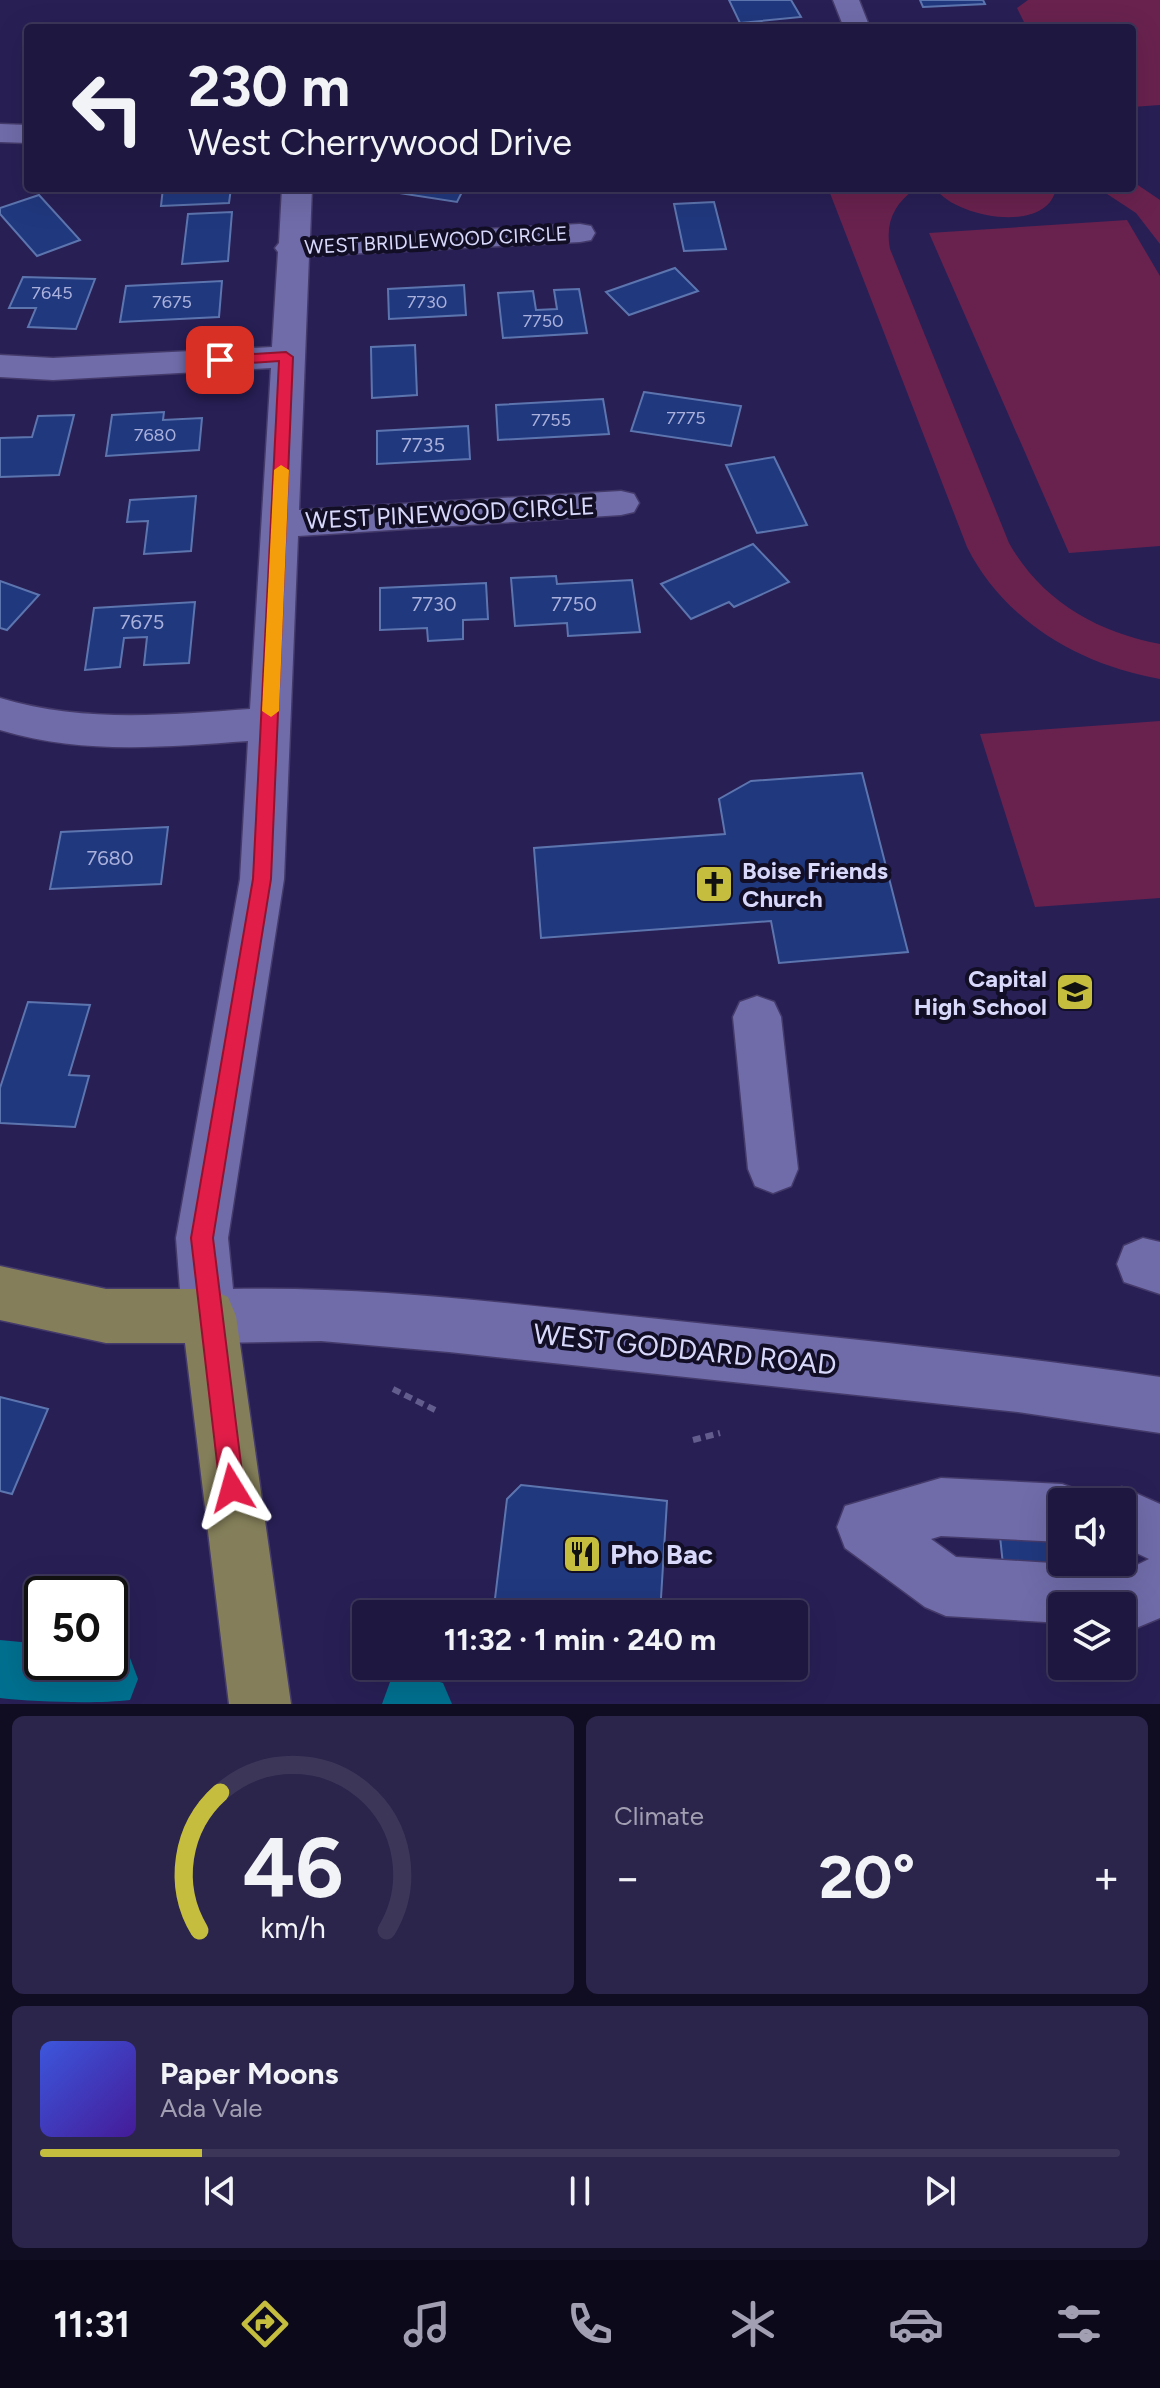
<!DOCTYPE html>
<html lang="en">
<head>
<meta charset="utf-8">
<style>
	body { margin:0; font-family:Figtree,sans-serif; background:#2b244b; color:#f1f3f6; height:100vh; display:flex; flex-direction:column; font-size:30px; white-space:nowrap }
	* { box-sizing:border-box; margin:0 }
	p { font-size:26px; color:#a19fb1 }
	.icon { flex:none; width:44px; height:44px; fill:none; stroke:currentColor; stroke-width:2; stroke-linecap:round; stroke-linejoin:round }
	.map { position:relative; height:1704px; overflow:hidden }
	.drawer { display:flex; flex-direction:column; gap:12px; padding:12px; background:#100d23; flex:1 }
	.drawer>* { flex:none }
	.guide { position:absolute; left:24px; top:24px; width:1112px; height:168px; border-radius:8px; box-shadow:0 8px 32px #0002,0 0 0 2px #3c3659; background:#1e1740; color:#f1f3f6; overflow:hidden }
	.controls { position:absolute; left:1048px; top:1488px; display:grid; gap:16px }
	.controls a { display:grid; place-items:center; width:88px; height:88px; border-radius:8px; background:#1e1740; box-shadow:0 8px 32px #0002,0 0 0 2px #3c3659; font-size:40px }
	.speed { position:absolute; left:24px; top:1576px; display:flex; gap:16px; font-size:40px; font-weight:700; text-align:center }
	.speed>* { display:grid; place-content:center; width:104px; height:104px; border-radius:50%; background:#1e1740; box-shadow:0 8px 32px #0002,0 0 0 2px #3c3659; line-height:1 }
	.speed .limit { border:4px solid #111; border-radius:12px; background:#fff; color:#111 }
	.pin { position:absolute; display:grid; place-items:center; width:68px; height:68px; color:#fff; margin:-34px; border-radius:16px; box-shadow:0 4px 12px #0006 }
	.me { position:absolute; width:88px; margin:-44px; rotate:352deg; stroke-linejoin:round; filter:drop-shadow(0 0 6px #0008) }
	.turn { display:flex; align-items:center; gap:28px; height:168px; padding:0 32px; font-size:36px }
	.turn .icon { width:104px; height:104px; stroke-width:2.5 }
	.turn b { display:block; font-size:56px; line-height:68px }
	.big { font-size:60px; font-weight:700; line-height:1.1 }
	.drawer .card { flex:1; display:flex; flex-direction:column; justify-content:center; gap:12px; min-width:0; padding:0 28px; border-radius:12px; background:#2b244b }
	.drawer .dial { align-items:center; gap:0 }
	.dial svg { height:208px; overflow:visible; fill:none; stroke:#3c3659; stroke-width:7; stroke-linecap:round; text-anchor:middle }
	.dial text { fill:#f1f3f6; stroke:none }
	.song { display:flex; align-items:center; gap:24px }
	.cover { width:96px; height:96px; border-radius:12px; background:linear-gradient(135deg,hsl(230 70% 55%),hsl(260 70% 35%)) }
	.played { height:8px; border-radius:4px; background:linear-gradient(90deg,#c4bd3e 15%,#3c3659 15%) }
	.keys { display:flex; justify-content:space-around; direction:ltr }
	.heat { display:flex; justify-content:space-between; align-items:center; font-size:44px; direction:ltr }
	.drawer .tiles { flex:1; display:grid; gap:12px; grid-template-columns:1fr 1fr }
	.card:last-child { grid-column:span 2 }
	.trip { position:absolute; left:352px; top:1600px; width:456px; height:80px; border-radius:8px; background:#1e1740; box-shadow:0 8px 32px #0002,0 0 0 2px #3c3659; font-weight:700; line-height:80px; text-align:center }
	.tab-bar { display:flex; height:128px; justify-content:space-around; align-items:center; background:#0c091a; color:#a19fb1 }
	.tab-bar .icon { width:56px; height:56px }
	.tab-bar .on { color:#c4bd3e }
	.tab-bar b { font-size:36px; color:#f1f3f6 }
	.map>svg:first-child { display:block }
	.green { fill:#69224e }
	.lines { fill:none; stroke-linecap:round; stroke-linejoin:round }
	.canal { fill:#007090; fill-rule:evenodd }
	.building { fill:#20387e; stroke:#5d75af; stroke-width:2 }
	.minor-casing { stroke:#453b6b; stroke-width:3 }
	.major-casing { stroke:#453b6b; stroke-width:3 }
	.path { stroke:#635d8d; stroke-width:6; stroke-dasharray:8 5; stroke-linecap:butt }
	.minor { fill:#706caa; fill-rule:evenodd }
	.major { fill:#847f5a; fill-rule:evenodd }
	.route { fill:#e11d48; stroke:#92132f; stroke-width:2 }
	.slow { fill:#f59e0b }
	.labels { text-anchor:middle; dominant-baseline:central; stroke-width:8; stroke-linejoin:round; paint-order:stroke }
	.far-number-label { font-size:18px; fill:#aab0dc }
	.far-street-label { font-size:20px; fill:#d8d8fb; stroke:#110e26 }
	.number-label { font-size:20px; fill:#aab0dc }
	.street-label { font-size:24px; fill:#d8d8fb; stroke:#110e26 }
	.poi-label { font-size:24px; font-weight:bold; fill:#d8d8fb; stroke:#110e26; text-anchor:start }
	.near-street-label { font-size:28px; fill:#d8d8fb; stroke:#110e26 }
	.near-poi-label { font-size:28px; font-weight:bold; fill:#d8d8fb; stroke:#110e26; text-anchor:start }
</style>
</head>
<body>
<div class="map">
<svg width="1160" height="1704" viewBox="0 0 1160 1704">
	<rect width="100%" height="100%" fill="#281f55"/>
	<g class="green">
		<polygon points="1028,0 1160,0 1160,105 1132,107 1132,28 1027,28 1017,8"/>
		<polygon points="1132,181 1160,200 1160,244 1136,213 1098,188 1132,188"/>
		<path d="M828,188H866L868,191L871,188H916C894,204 885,222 890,249L1009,543C1041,600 1096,632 1160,644V679C1080,665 1004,621 967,547Z"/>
		<path d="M935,188H1056C1048,235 955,218 935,188Z"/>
		<polygon points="1127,220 1160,276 1160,546 1069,553 929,233"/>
		<polygon points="1160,721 1160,898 1035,907 980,734"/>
	</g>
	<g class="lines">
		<g class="canal">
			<path d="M0,1640L42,1644V1662H110V1650L130,1658L138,1679L130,1700C97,1704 36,1702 0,1698Z"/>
			<polygon points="411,1673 443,1683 452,1704 382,1704 390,1682"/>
		</g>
	</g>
	<g class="building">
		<polygon points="729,0 791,0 801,17 740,23"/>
		<polygon points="920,0 983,0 985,4 923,7"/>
		<polygon points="163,188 231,188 229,203 161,206"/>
		<polygon points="367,188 464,188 457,202"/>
		<polygon points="39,195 80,240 37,256 0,214 0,208"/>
		<polygon points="714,202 726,249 684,251 674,204"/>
		<polygon points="232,212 228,261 182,264 188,214"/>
		<polygon points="675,268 698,291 629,315 606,292"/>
		<polygon points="23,277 95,279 76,329 28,327 36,308 9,308"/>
		<polygon points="222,281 219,317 120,322 126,286"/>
		<polygon points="464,285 466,315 389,319 388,289"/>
		<polygon points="579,289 587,333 503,338 498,293 533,291 536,310 557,309 554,290"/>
		<polygon points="415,345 417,395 372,398 371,347"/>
		<polygon points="644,392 741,406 731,446 631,431"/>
		<polygon points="603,399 609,434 498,440 496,405"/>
		<polygon points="164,412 163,420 202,418 199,450 106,456 112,415"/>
		<polygon points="74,415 59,475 0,477 0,438 32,437 38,416"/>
		<polygon points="468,426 470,459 377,464 377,431"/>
		<polygon points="774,457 807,525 757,533 726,465"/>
		<polygon points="196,496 191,551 144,554 148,521 127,522 130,500"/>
		<polygon points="753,544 789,582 734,607 729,602 691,619 661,584"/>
		<polygon points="556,576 557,584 632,580 640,632 568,636 567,623 515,626 511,578"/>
		<polygon points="0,581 39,595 7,630 0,628"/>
		<polygon points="486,583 488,619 463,620 463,639 428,641 427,628 380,630 380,588"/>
		<polygon points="195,602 189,663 144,665 147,637 124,638 120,667 85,670 94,608"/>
		<polygon points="862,773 908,952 779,963 771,921 541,938 534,848 725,834 719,799 751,781"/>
		<polygon points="168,827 161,884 50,889 61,832"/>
		<polygon points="28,1002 90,1005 69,1075 89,1076 75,1127 0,1123 0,1088"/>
		<polygon points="0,1397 48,1409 12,1494 0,1491"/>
		<polygon points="521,1485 667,1501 660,1614 558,1614 494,1607 507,1499"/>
		<polygon points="999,1527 1062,1530 1062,1562 1111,1562 1113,1581 1004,1574"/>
	</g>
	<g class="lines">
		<defs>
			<g id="minor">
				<polygon points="833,0 859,0 870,28 844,28"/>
				<polygon points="0,124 28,125 28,143 0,142"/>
				<path d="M282,188H312L310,238L580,224L591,226L595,233L591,240L580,242L309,256L299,510L621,491L634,494L639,503L634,512L621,515L298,536L284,879L228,1238L233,1289C373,1286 511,1304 649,1318C820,1336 990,1352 1160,1377V1433L1018,1412L449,1352L321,1341L209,1343L190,1335L182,1316L176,1238L240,879L248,741C163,747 83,755 0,730V698C83,723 165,715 250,709L271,368L53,380L0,377V355L53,358L272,347L278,252L275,248L279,243Z"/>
				<polygon points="757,996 774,1002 781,1017 798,1169 791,1186 773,1193 755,1186 748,1169 733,1017 740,1002"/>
				<polygon points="1143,1238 1160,1242 1160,1294 1124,1282 1117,1264 1124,1246"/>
				<polygon points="941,1478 1062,1484 1083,1492 1086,1502 1062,1502 1062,1542 941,1536 931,1539 956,1557 1131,1568 1149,1559 1122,1546 1122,1502 1099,1502 1101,1495 1122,1487 1160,1504 1160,1618 1136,1628 1122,1627 1122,1606 1062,1606 1062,1623 946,1616 925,1607 845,1548 837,1527 845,1506"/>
			</g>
			<polygon id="major" points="0,1266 106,1289 209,1289 228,1297 236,1316 291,1704 229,1704 185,1343 106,1343 0,1320"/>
		</defs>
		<use href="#minor" class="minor-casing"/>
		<use href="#major" class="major-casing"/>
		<g class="path">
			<polyline points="393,1389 437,1411"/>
			<polyline points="693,1440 720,1433"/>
		</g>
		<use href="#minor" class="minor"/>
		<use href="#major" class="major"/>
	</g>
	<polygon class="route" points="286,352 293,357 271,879 213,1238 244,1488 240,1496 232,1499 223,1496 220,1488 191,1238 253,879 279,361 220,365 213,360 220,356"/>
	<polygon class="slow" points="281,465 289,470 279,711 271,717 262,711 274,470"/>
	<defs>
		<symbol id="church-square" viewBox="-11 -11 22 22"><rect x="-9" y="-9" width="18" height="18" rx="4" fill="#c4bd3e" stroke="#110e26"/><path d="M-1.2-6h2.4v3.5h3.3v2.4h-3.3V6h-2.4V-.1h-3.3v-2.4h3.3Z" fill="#111"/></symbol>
		<symbol id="school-square" viewBox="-11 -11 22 22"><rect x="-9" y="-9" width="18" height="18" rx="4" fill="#c4bd3e" stroke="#110e26"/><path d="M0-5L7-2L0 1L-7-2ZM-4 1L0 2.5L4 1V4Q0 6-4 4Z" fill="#111"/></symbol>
		<symbol id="restaurant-square" viewBox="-11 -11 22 22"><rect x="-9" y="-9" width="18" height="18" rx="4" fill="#c4bd3e" stroke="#110e26"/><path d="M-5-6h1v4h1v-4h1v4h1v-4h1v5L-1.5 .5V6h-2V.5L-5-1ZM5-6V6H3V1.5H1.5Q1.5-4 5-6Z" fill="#111"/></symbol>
	</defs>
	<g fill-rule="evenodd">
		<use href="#church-square" x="692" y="862" width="44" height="44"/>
		<use href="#school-square" x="1053" y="970" width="44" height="44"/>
		<use href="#restaurant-square" x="560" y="1532" width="44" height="44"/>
	</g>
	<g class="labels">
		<g class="far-number-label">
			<text x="52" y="293">7645</text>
			<text x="172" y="302">7675</text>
			<text x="427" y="302">7730</text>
			<text x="543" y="321">7750</text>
			<text x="686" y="418">7775</text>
			<text x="551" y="420">7755</text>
			<text x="155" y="435">7680</text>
		</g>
		<g class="far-street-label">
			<text transform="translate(436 240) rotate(-3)">WEST BRIDLEWOOD CIRCLE</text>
		</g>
		<g class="number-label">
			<text x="423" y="445">7735</text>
			<text x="434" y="604">7730</text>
			<text x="574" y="604">7750</text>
			<text x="142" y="622">7675</text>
			<text x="110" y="858">7680</text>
		</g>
		<g class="street-label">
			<text transform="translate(450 513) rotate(-3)">WEST PINEWOOD CIRCLE</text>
		</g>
		<g class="poi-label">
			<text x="742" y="870">Boise Friends<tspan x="742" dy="28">Church</tspan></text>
			<text x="1047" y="978" text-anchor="end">Capital<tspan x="1047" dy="28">High School</tspan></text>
		</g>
		<g class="near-street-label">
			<text transform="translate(685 1349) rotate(6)">WEST GODDARD ROAD</text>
		</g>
		<g class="near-poi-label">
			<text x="610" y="1554">Pho Bac</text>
		</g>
	</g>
</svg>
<div class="controls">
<a><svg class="icon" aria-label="sound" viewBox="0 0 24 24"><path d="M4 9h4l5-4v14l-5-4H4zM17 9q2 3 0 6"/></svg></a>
<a><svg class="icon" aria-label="layers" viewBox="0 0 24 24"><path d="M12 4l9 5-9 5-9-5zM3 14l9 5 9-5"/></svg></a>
</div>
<div class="speed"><div class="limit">50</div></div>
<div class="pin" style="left:220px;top:360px;background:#d93025"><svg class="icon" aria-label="arrive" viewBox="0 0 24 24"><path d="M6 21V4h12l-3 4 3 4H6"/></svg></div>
<svg class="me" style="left:232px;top:1488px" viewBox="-20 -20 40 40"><path d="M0-17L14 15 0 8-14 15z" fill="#e11d48" stroke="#fff" stroke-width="4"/></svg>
<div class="trip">11:32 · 1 min · 240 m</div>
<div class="guide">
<div class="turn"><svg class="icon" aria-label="left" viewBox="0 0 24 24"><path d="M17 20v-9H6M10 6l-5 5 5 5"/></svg><div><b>230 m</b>West Cherrywood Drive</div></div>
</div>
</div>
<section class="drawer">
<div class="tiles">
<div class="card dial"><svg viewBox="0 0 100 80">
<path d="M14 69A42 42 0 1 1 86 69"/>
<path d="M14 69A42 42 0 0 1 22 16" stroke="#c4bd3e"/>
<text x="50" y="56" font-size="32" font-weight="700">46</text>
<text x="50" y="72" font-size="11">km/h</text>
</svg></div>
<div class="card"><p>Climate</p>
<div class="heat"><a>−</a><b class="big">20°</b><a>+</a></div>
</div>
<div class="card">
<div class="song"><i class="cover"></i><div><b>Paper Moons</b><p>Ada Vale</p></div></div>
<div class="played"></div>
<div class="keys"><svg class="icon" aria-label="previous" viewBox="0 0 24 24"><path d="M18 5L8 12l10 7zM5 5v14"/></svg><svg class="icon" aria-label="pause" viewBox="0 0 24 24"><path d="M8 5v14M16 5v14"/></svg><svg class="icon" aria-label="next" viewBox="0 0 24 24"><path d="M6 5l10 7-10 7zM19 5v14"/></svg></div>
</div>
</div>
</section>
<nav class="tab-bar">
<b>11:31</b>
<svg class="icon on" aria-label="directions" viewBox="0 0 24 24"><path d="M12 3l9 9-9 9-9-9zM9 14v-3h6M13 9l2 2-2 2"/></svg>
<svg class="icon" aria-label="music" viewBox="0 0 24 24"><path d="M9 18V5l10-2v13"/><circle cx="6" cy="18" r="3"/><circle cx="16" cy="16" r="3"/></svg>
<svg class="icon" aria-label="phone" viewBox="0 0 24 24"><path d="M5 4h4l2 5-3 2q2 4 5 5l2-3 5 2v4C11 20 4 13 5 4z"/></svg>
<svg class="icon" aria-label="climate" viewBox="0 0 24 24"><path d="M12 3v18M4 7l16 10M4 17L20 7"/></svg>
<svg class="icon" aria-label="car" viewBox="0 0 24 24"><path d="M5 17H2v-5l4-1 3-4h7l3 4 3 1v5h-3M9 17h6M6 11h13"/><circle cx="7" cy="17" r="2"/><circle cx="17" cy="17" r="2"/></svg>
<svg class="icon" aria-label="filters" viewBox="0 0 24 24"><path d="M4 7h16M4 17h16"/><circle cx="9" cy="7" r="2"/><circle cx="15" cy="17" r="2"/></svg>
</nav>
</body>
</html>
